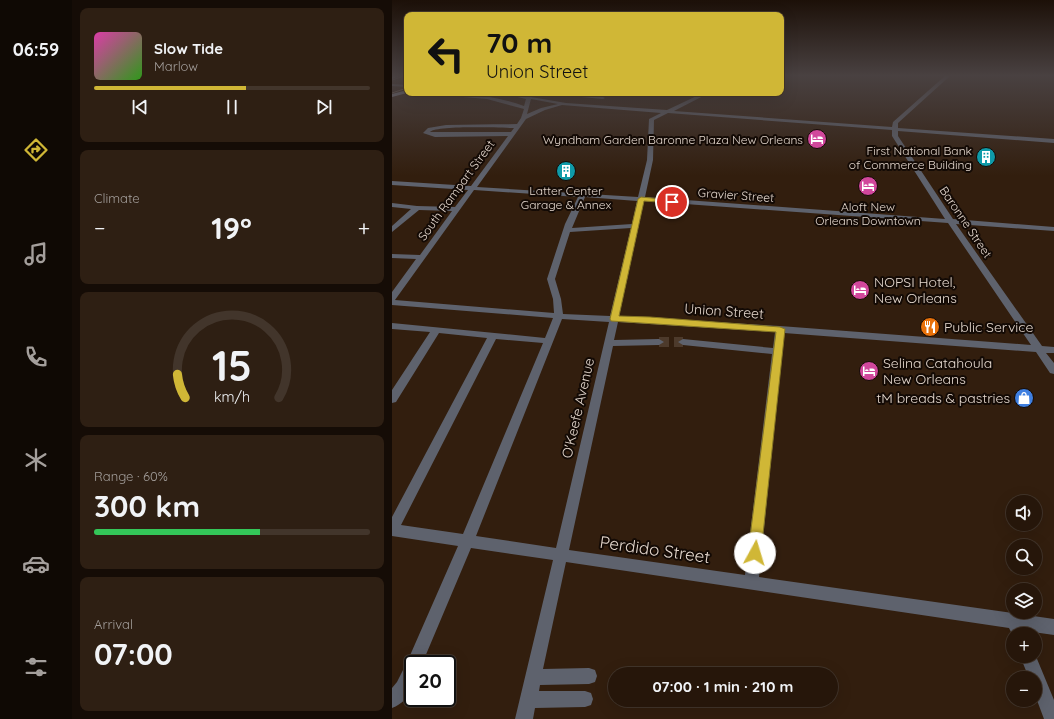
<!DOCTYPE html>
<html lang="en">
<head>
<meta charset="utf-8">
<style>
	body { margin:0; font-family:Quicksand,sans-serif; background:#2e1f13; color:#f1f3f6; height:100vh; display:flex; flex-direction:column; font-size:15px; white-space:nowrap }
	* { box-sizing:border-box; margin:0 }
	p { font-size:13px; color:#a49f9c }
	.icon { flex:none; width:22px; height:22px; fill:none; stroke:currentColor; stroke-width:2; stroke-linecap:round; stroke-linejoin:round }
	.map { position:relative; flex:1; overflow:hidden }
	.side { display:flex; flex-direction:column; gap:8px; padding:8px; background:#150c06; width:320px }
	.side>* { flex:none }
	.hud { position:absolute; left:12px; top:12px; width:380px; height:84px; border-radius:8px; box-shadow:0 4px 16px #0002,0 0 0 1px #42352b; background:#d0b736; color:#111; overflow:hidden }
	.tools { position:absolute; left:614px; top:495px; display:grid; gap:8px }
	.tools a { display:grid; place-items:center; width:36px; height:36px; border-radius:50%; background:#26160a; box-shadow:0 4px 16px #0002,0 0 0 1px #42352b; font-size:20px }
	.speed { position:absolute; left:12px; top:655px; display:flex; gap:8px; font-size:20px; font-weight:700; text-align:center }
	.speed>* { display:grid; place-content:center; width:52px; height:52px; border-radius:50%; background:#26160a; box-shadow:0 4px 16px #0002,0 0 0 1px #42352b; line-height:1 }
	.speed .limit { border:2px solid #111; border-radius:6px; background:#fff; color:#111 }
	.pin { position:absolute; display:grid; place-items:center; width:34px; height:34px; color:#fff; margin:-17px; border:2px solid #fff; border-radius:50%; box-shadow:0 1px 4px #0007 }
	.me { position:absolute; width:44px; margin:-22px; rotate:6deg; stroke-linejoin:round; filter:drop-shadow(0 0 3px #0008) }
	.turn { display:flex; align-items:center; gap:14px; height:84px; padding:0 16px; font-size:18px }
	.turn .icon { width:52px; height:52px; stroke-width:2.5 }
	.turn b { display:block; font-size:28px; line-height:34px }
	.big { font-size:30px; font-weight:700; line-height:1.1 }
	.side .card { flex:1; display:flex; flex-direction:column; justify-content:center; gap:6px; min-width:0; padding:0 14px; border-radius:8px; background:#2e1f13 }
	.side .dial { align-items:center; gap:0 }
	.dial svg { height:104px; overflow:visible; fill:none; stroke:#42352b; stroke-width:7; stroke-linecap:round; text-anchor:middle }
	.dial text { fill:#f1f3f6; stroke:none }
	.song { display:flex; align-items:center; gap:12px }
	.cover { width:48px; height:48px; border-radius:6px; background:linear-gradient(135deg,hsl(320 70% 55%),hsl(110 70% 35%)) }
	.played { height:4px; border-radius:2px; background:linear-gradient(90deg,#d0b736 55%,#42352b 55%) }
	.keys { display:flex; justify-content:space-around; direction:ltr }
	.heat { display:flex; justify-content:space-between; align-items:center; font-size:22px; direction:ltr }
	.charge { height:6px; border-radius:3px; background:linear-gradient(90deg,#34c759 60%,#42352b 0) }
	.trip { position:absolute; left:216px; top:667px; width:230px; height:40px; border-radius:20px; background:#26160a; box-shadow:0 4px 16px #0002,0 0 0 1px #42352b; font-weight:700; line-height:40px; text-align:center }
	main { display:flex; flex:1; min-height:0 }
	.dock { display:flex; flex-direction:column; width:72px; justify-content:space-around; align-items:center; background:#0f0904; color:#a49f9c }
	.dock .icon { width:28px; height:28px }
	.dock .on { color:#d0b736 }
	.dock b { font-size:18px; color:#f1f3f6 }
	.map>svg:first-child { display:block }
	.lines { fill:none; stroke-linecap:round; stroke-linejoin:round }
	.minor-tunnel { stroke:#4d3a2b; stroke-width:10; stroke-dasharray:10 5; stroke-linecap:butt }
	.minor { fill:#5e626d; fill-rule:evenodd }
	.major { fill:#99a1b7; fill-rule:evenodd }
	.tram { stroke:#8d7d70; stroke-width:1 }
	.route { fill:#d0b736; stroke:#877723 }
	.labels { text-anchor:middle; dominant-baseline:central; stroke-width:4; stroke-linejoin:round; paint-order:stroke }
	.far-poi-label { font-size:12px; fill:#e4d7cd; stroke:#130a05; text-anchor:end }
	.far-street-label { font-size:12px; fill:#e4d7cd; stroke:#130a05 }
	.poi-label { font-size:14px; fill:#e4d7cd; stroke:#130a05; text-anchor:start }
	.street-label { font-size:14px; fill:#e4d7cd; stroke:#130a05 }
	.near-street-label { font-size:17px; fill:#e4d7cd; stroke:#130a05 }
</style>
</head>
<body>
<main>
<nav class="dock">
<b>06:59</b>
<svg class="icon on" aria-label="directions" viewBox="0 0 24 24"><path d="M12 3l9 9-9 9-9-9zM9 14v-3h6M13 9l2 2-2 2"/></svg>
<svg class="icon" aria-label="music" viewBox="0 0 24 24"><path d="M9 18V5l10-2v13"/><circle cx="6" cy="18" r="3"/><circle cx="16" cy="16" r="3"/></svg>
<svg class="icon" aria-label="phone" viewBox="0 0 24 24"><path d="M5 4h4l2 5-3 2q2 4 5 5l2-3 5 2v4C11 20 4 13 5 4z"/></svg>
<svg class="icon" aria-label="climate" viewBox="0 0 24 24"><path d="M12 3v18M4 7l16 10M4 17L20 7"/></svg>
<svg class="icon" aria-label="car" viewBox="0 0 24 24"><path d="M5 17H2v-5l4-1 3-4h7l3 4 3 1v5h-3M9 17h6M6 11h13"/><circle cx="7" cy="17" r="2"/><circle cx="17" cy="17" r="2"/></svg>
<svg class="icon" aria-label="filters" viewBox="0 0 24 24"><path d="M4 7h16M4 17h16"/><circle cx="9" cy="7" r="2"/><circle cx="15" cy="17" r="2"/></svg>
</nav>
<section class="side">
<div class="card">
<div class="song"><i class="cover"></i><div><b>Slow Tide</b><p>Marlow</p></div></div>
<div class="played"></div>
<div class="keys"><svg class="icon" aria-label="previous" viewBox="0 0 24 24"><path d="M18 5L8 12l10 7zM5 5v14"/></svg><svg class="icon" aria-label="pause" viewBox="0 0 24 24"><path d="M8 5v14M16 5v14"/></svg><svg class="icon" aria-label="next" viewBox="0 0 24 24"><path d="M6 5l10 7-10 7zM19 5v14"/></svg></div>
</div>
<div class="card"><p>Climate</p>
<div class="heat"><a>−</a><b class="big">19°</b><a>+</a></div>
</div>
<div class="card dial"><svg viewBox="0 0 100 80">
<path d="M14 69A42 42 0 1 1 86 69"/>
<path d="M14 69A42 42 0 0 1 8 51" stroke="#d0b736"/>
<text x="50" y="56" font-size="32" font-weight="700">15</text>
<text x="50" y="72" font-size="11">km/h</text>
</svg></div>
<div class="card"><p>Range · 60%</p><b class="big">300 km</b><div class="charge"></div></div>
<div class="card"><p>Arrival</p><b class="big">07:00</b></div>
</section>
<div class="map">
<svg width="662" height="719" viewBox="0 0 662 719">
	<rect width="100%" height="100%" fill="#321e0e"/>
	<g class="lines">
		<polyline class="minor-tunnel" points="267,342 291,342"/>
		<g class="minor">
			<path d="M554,75H559L506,123V128L662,139V143L506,131V136L561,219L662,227V231L564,224L650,346L662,347V353H654L662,363V374L658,373L644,352L392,333L367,577L662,619V635L634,631L636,634H621V636L617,628L174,562L151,669L197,668L203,670L205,676L203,682L197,684L148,685L147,691H193L199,693L201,699L199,705L193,707L143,708L141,719H123L161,560L79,548L30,664H21C21,683 21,700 0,708V688L5,682L16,660L66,546L0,536V517L95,338L47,333L4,402L0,403V390L38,332L0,329V323L153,338L161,318L0,305V292L24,259L0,258V254L28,255L60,211L27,210L0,232V226L19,209L0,207V203L25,206L63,207L76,190L0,185V181L79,186L116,136L43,137L31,133L36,128L54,125L125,124L129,118L132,109L95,99L24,93C61,93 97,93 132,106L134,99L108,93L135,96L136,93H140L139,97L174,103L275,110L311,93H317L282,111L500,127L501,122ZM139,99L166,104L149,108L135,114ZM170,105L269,113L257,119L255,160L246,197L85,187L134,119L153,110ZM276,113L500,130V136L553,219L253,197L261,160L262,120ZM122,128L119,132H38C46,125 108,128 122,128ZM82,190L186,197L173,224L155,279L161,299L162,313L3,300ZM193,197L245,201L240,224L180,228ZM252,201L556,223L639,345L388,326L227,316ZM239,228L218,316L171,314L169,299L163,279L178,232ZM170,319L217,322L164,548L84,536ZM226,322L383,332L381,348L291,339L286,342L291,345L380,354L353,575L177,550L221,346L267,345L272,342L267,339L222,340ZM104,339L151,343L71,534L9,525Z"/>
			<polygon points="0,84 15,85 15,87 0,86"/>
			<polygon points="181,94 211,97 213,98 211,99 179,96"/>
			<polygon points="643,654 662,700 662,719 652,719 643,695 643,678 637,678 628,656 643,656"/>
		</g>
		<g class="major">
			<polygon points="3,75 10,75 0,79 0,77"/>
			<polygon points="15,90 15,93 0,97 0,94"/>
		</g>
		<g class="tram">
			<polyline points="0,80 15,75"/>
			<polyline points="0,93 15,88"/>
		</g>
	</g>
	<linearGradient id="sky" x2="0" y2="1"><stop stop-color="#1c1008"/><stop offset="0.43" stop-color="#494141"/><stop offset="1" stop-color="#494141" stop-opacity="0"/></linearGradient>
	<rect width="662" height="176" fill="url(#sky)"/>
	<polygon class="route" points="249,197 280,200 283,202 280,203 252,201 227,316 258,317 388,327 393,329 369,553 367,557 363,559 358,557 356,553 384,332 219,321 218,319 246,199"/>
	<defs>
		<symbol id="hotel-disc" viewBox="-11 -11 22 22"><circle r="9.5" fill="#d1479c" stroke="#130a05"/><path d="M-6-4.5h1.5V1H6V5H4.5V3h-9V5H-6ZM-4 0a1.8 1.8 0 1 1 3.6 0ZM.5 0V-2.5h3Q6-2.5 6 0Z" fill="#fff"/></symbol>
		<symbol id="building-disc" viewBox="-11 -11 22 22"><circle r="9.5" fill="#0f9aa8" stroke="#130a05"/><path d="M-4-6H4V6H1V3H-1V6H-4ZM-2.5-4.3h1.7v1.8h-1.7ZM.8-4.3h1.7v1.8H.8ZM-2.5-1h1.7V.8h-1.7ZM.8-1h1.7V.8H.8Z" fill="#fff"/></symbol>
		<symbol id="restaurant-disc" viewBox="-11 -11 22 22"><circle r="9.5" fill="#e8710a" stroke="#130a05"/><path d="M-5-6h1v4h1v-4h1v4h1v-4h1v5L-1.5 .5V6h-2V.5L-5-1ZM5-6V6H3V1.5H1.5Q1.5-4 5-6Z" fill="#fff"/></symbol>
		<symbol id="shop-disc" viewBox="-11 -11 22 22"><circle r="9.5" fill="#3f7fe0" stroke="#130a05"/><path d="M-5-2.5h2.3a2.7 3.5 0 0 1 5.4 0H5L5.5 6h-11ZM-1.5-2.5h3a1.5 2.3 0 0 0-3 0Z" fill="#fff"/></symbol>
	</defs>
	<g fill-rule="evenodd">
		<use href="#hotel-disc" x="414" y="128" width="22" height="22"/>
		<use href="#building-disc" x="583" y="146" width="22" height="22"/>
		<use href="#building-disc" x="163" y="160" width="22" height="22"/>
		<use href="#hotel-disc" x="465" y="175" width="22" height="22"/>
		<use href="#hotel-disc" x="457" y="279" width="22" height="22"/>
		<use href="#restaurant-disc" x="527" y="316" width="22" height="22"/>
		<use href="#hotel-disc" x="466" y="360" width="22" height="22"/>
		<use href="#shop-disc" x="621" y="387" width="22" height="22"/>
	</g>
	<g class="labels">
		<g class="far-poi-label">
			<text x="411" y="139">Wyndham Garden Baronne Plaza New Orleans</text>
			<text x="580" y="150">First National Bank<tspan x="580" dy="14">of Commerce Building</tspan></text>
			<text x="174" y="190" text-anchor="middle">Latter Center<tspan x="174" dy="14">Garage &amp; Annex</tspan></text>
			<text x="476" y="206" text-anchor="middle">Aloft New<tspan x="476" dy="14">Orleans Downtown</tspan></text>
		</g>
		<g class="far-street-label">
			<text transform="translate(64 190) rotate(-54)">South Rampart Street</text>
			<text transform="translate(344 195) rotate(4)">Gravier Street</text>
			<text transform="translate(574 222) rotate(56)">Baronne Street</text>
		</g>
		<g class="poi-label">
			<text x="482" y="282">NOPSI Hotel,<tspan x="482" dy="16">New Orleans</tspan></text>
			<text x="552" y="327">Public Service</text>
			<text x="491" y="363">Selina Catahoula<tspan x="491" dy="16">New Orleans</tspan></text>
			<text x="618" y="398" text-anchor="end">tM breads &amp; pastries</text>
		</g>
		<g class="street-label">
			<text transform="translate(332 311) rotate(4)">Union Street</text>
			<text transform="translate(186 408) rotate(-77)">O'Keefe Avenue</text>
		</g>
		<g class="near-street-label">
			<text transform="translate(263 549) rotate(8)">Perdido Street</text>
		</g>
	</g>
</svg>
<div class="tools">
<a><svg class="icon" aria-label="sound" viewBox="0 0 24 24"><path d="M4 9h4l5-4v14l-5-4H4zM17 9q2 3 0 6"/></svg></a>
<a><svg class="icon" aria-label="search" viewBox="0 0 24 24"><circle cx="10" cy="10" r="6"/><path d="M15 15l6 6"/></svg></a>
<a><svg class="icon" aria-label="layers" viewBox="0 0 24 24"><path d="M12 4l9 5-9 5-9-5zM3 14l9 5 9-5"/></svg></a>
<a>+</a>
<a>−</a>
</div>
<div class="speed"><div class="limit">20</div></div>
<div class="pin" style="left:280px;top:202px;background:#d93025"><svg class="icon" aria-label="arrive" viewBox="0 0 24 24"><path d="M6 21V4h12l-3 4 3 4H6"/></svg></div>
<svg class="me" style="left:363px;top:553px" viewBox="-20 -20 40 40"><circle r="19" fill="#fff"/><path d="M0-13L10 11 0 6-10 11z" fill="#d0b736"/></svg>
<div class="trip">07:00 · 1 min · 210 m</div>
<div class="hud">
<div class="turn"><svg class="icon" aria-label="left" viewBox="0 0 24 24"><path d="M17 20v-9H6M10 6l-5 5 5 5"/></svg><div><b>70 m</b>Union Street</div></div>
</div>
</div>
</main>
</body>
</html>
